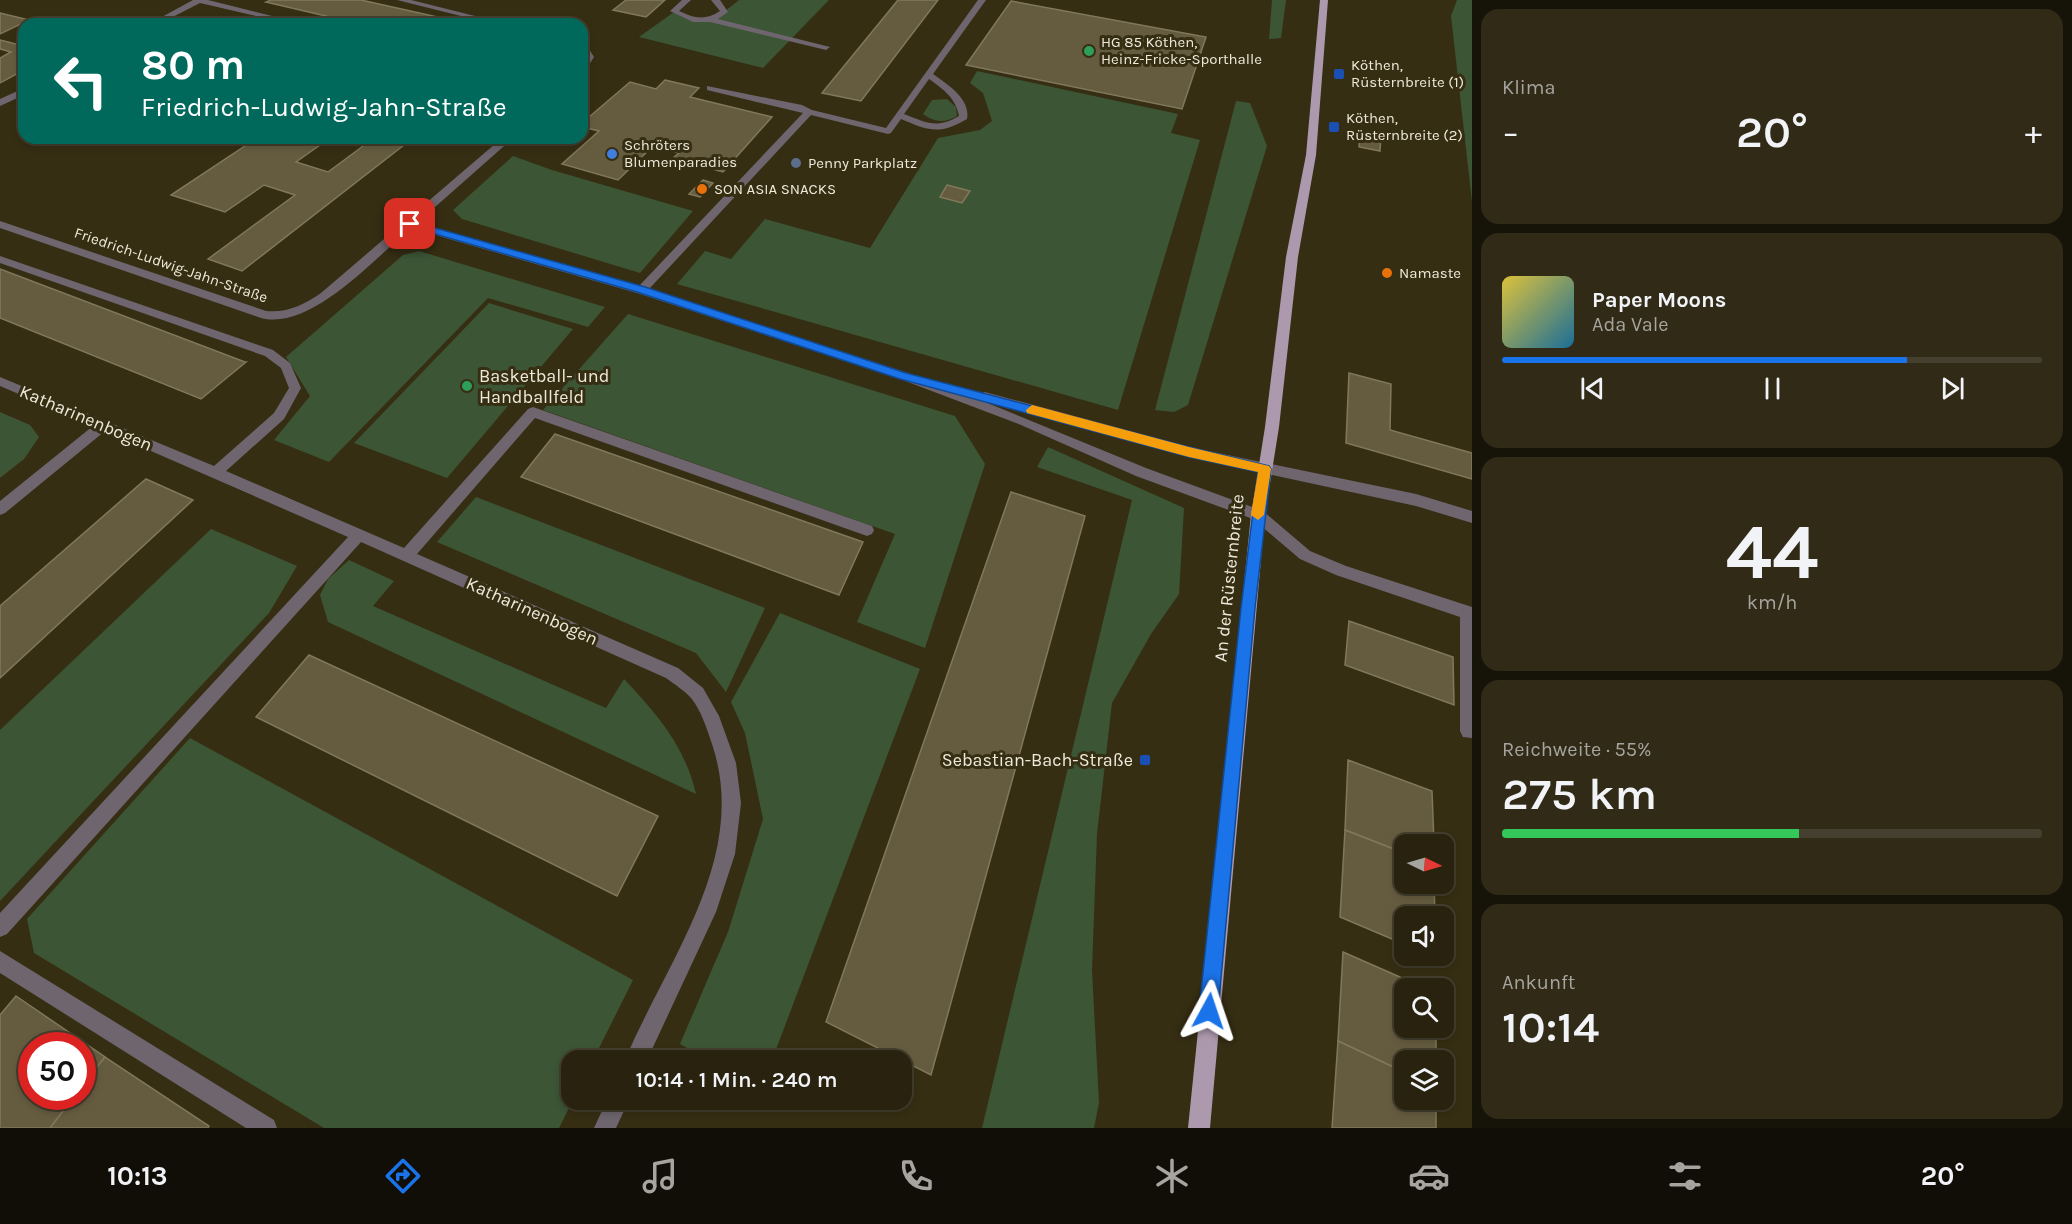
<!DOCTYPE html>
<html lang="de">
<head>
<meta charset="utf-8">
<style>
	body { margin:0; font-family:Karla,sans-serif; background:#302a17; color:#f1f3f6; height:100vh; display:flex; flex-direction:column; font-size:22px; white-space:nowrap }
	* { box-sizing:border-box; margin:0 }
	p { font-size:20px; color:#a5a49e }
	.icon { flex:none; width:33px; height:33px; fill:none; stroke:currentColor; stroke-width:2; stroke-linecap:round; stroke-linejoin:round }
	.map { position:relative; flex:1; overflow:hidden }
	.details { display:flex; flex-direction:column; gap:9px; padding:9px; background:#161308; width:600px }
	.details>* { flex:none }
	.guide { position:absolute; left:18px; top:18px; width:570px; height:126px; border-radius:18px; box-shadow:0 3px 9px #0003,0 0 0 2px #443f2e; background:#00695c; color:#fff; overflow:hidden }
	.needle { width:39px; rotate:95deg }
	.controls { position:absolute; left:1394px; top:834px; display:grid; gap:12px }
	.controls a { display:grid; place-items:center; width:60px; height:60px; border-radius:12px; background:#28220e; box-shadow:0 3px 9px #0003,0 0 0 2px #443f2e; font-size:30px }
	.speed { position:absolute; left:18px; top:1032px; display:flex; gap:12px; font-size:30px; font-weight:700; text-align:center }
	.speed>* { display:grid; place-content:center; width:78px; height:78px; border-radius:50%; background:#28220e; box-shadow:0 3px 9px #0003,0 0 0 2px #443f2e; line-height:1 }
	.speed .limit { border:9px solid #d22; background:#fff; color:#111 }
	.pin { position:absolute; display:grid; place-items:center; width:51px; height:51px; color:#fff; margin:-26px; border-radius:12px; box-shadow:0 3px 9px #0006 }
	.me { position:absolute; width:66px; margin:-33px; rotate:5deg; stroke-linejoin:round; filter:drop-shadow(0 0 4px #0008) }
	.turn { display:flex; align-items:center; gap:21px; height:126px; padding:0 24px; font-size:27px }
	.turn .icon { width:78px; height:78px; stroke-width:2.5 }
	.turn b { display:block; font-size:42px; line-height:51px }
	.big { font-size:45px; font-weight:600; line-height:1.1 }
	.details .card { flex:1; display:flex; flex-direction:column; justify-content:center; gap:9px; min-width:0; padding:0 21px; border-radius:18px; background:#302a17 }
	.details .dial { align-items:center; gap:0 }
	.dial b { font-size:78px; line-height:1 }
	.song { display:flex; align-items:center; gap:18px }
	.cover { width:72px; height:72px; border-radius:9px; background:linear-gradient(135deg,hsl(50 70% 55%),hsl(200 70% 35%)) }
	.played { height:6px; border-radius:3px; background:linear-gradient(90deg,#1a73e8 75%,#443f2e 75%) }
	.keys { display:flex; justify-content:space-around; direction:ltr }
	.heat { display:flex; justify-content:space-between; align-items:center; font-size:33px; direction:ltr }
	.charge { height:9px; border-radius:4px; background:linear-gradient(90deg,#34c759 55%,#443f2e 0) }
	.trip { position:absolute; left:561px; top:1050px; width:351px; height:60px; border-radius:18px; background:#28220e; box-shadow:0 3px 9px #0003,0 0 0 2px #443f2e; font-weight:600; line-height:60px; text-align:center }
	.dock { display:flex; height:96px; justify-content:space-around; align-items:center; background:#100e06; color:#a5a49e }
	.dock .icon { width:42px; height:42px }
	.dock .active { color:#1a73e8 }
	.dock b { font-size:27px; color:#f1f3f6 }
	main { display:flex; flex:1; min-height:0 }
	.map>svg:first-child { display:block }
	.green { fill:#3b5535 }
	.building { fill:#655c40; stroke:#81785b; stroke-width:1.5 }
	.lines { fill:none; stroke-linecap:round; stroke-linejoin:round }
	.minor { fill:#6e656f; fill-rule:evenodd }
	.major { fill:#ad99ae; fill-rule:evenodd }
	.route { fill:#1a73e8; stroke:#114b97; stroke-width:1.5 }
	.slow { fill:#f59e0b }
	.leisure-dot { fill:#2e9e5b; stroke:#362e13; stroke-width:2 }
	.transit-dot { fill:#1a4fb4; stroke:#362e13; stroke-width:2 }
	.shop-dot { fill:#3f7fe0; stroke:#362e13; stroke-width:2 }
	.service-dot { fill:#5c6f8a; stroke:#362e13; stroke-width:2 }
	.food-dot { fill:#e8710a; stroke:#362e13; stroke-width:2 }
	.labels { text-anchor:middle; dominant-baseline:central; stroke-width:6; stroke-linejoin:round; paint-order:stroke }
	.far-poi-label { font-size:15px; fill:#eee9d9; stroke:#362e13; text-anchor:start }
	.far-street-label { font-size:15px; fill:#eee9d9; stroke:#362e13 }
	.poi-label { font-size:18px; fill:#eee9d9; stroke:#362e13; text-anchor:start }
	.street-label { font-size:18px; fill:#eee9d9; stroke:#362e13 }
</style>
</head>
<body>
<main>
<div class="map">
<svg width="1472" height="1128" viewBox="0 0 1472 1128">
	<rect width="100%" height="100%" fill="#362e13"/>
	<g class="green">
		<path d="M739,0H829L763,68L639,37L674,12C703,26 716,19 739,0Z"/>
		<polygon points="1272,0 1286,0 1281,38 1269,39"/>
		<polygon points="1457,0 1472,0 1472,202 1451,16"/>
		<polygon points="977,71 1178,114 1171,133 1200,140 1118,410 677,284 705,251 731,259 765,219 870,248 938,138 980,130 992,121 983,93 970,83"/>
		<path d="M947,99L956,107L957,116C945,123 935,123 923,114L932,100Z"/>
		<polygon points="1236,101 1250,103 1267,146 1188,405 1174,412 1155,410"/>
		<polygon points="513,156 552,170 693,211 640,273 462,219 453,210"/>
		<polygon points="419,251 605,307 588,327 488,298 329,462 274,440 310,396 286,357 403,255"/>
		<polygon points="489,303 573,329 447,478 354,443"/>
		<polygon points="628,314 955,416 985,464 925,648 857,622 895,534 543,410"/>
		<polygon points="0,412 30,425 39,437 24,459 0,478"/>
		<polygon points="1048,447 1184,508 1179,594 1151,634 1112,703 1097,834 1092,970 1099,1103 1094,1128 982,1128 1132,500 1037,467"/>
		<polygon points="476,497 765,608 726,692 696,653 437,542"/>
		<polygon points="211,529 297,566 269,613 0,901 0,730"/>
		<path d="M349,560L394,581L373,606L606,708L624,679C657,714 685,746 696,794L328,622L320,595L328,579Z"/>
		<polygon points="780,613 920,669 772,1060 708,1060 680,1044 728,932 763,819 745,733 731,702"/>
		<polygon points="190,738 633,980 593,1060 572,1060 573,1100 559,1128 324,1128 34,953 27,919"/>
	</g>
	<g class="building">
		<polygon points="271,0 361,0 469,24 360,24 266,2"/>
		<polygon points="626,0 665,0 646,17 613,10"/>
		<polygon points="898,0 938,0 861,101 822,93"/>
		<polygon points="1011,1 1206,37 1182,109 966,65"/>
		<polygon points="0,13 29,20 0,34"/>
		<polygon points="0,40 24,46 24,70 0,83 0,58 11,52 0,49"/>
		<polygon points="665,80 699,88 690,97 772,117 723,172 673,158 679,153 653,146 618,180 562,164 599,131 582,127 582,123 630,82 656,89"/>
		<polygon points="1360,132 1381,136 1380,151 1359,147"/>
		<polygon points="257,138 297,138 320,145 296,162 328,172 374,138 413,138 242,271 208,259 295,195 264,185 225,212 171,195"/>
		<polygon points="703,180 713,183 700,197 689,194"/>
		<polygon points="947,185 970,191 962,203 940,197"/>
		<polygon points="0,269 245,362 246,362 201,399 0,318"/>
		<polygon points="1349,373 1391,384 1390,430 1472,453 1472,479 1346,443"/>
		<polygon points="555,434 863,542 839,595 521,477"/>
		<polygon points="146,479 193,500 0,678 0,606"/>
		<polygon points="1011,492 1085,516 931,1075 826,1022"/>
		<polygon points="1349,621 1453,657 1454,705 1345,665"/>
		<polygon points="309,655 658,816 617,896 256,717"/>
		<polygon points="1348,760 1432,791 1434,844 1404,844 1404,853 1345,830"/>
		<polygon points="1345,830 1404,853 1404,884 1434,884 1435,916 1404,916 1404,944 1340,917"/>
		<polygon points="1343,952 1425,988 1404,988 1404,1028 1436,1028 1436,1060 1404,1060 1404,1072 1338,1041"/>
		<polygon points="16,996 105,1057 82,1086 82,1046 32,1046 32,1096 75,1096 50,1128 0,1128 0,1015"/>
		<polygon points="1338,1041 1404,1072 1404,1100 1436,1100 1436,1128 1332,1128"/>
		<polygon points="105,1057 209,1126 208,1128 50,1128 75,1096 82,1096 82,1086"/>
	</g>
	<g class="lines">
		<g class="minor">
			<polygon points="193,0 208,0 304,24 290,24 200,3 159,24 149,24"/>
			<polygon points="397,0 411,0 507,24 493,24"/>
			<path d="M682,0H691L679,11C694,18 705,21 720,11L711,0H720L728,12L718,19L830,47L826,50L710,22H693L670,11Z"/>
			<path d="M978,0H986L933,74C947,84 971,99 967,119C940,135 929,131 901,119L891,133L888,134L811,115L649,289L908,373L980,400V394L985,392L1189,447L1416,494L1472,511V523L1416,506L1189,457L985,402L1146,468L1263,511L1310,551L1346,566L1472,607V738L1463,737L1460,731V617L1336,575L1300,559L1253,519L1136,476L1021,425L900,379L637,293L411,228C375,258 311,331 261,318L0,228V221L266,311C288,313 303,305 321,293L502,138H513L417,223L639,286L803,113L707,90V86L802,105L812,110L886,128ZM929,79C943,89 956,98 959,116C937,129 927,123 904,114Z"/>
			<polygon points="582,42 585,43 594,57 585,71 582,72 582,62 586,57 582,51"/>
			<polygon points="24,88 24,95 0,106 0,99"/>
			<path d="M0,256L273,350L290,363L301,388L284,419L226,471L404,548L528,409L533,407L872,526L874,530L872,534L867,536L535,418L417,554L678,668L703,688L719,716L736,763L741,803L735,854L716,912L647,1060H625C667,960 750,857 712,744C707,729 701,710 691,698C685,691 674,684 666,678L361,542L7,934L0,937V913L348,537L105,431L5,513L0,515V501L93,426L0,386V377L214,466L274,413L289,388L281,368L265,356L0,263Z"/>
			<polygon points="0,951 274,1120 277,1128 246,1128 0,973"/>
			<polygon points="607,1100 629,1100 616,1128 594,1128"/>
		</g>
		<polygon class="major" points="1320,0 1328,0 1316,155 1298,257 1279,427 1265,515 1210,1128 1188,1128 1251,515 1265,427 1286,257 1306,155"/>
	</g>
	<polygon class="route" points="407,222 414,222 645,287 906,373 1189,447 1269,466 1271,469 1255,608 1218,1011 1215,1017 1209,1020 1202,1017 1199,1011 1241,608 1258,472 1189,457 900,379 637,292 407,226"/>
	<polygon class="slow" points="1032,405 1189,447 1269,466 1271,469 1264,515 1258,520 1251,515 1258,472 1189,457 1027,413 1026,410"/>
	<g class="leisure-dot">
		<circle cx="1089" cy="51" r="6"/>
		<circle cx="467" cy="386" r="6"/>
	</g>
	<g class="transit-dot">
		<rect x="1333" y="68" width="12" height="12" rx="3"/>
		<rect x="1328" y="121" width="12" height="12" rx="3"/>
		<rect x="1139" y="754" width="12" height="12" rx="3"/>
	</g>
	<circle class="shop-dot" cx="612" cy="154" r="6"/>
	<circle class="service-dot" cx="796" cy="163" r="6"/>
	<g class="food-dot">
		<circle cx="702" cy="189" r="6"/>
		<circle cx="1387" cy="273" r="6"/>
	</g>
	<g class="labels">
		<g class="far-poi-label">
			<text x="1101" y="42">HG 85 Köthen,<tspan x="1101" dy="17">Heinz-Fricke-Sporthalle</tspan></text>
			<text x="1351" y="65">Köthen,<tspan x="1351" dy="17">Rüsternbreite (1)</tspan></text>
			<text x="1346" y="118">Köthen,<tspan x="1346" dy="17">Rüsternbreite (2)</tspan></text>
			<text x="624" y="145">Schröters<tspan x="624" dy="17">Blumenparadies</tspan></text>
			<text x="808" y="163">Penny Parkplatz</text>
			<text x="714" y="189">SON ASIA SNACKS</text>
			<text x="1399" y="273">Namaste</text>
		</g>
		<g class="far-street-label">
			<text transform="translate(171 265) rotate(19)">Friedrich-Ludwig-Jahn-Straße</text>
		</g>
		<g class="poi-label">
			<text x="479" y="376">Basketball- und<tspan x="479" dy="21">Handballfeld</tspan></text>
			<text x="1133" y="760" text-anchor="end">Sebastian-Bach-Straße</text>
		</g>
		<g class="street-label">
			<text transform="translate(86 418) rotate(23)">Katharinenbogen</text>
			<text transform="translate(1229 578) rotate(-84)">An der Rüsternbreite</text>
			<text transform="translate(532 611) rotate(24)">Katharinenbogen</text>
		</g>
	</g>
</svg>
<div class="controls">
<a><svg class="needle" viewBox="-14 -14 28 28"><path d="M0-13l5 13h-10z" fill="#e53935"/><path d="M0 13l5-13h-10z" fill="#a5a49e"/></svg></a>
<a><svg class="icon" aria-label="sound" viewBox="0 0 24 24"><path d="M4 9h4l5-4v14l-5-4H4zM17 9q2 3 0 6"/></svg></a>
<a><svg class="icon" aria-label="search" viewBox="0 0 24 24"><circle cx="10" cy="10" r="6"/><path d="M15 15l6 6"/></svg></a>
<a><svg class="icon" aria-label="layers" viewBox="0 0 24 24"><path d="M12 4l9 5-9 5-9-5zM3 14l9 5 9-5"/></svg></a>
</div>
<div class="speed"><div class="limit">50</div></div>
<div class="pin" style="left:410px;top:224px;background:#d93025"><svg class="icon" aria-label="arrive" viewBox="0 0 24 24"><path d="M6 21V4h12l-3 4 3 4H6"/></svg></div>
<svg class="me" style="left:1209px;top:1011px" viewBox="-20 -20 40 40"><path d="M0-17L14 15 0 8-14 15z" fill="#1a73e8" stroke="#fff" stroke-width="4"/></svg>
<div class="trip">10:14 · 1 Min. · 240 m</div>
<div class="guide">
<div class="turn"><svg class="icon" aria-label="left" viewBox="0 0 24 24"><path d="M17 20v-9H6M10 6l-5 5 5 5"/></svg><div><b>80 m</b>Friedrich-Ludwig-Jahn-Straße</div></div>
</div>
</div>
<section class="details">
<div class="card"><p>Klima</p>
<div class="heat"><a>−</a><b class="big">20°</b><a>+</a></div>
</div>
<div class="card">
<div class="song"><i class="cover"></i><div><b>Paper Moons</b><p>Ada Vale</p></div></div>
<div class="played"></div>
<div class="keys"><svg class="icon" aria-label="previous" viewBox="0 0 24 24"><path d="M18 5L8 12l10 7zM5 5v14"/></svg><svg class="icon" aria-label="pause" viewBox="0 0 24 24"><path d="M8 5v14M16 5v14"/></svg><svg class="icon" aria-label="next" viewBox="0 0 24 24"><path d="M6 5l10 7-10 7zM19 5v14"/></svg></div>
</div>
<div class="card dial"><b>44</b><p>km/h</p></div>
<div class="card"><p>Reichweite · 55%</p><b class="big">275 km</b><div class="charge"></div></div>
<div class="card"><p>Ankunft</p><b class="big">10:14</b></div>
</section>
</main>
<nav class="dock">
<b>10:13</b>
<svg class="icon active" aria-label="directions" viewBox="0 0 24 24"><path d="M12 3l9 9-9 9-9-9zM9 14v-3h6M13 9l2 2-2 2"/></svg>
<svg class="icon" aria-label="music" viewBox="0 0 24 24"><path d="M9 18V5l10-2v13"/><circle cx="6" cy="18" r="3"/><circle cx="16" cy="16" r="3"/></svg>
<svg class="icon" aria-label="phone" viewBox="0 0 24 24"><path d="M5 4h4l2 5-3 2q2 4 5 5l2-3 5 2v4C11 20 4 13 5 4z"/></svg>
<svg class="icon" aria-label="climate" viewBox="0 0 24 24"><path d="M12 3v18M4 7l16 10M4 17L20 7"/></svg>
<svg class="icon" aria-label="car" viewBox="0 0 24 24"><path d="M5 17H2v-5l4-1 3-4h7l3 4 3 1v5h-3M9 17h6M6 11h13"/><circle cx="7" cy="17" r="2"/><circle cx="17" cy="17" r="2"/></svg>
<svg class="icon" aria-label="filters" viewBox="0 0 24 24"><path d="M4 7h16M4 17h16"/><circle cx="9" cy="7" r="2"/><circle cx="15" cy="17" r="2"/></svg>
<b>20°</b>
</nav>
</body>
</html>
